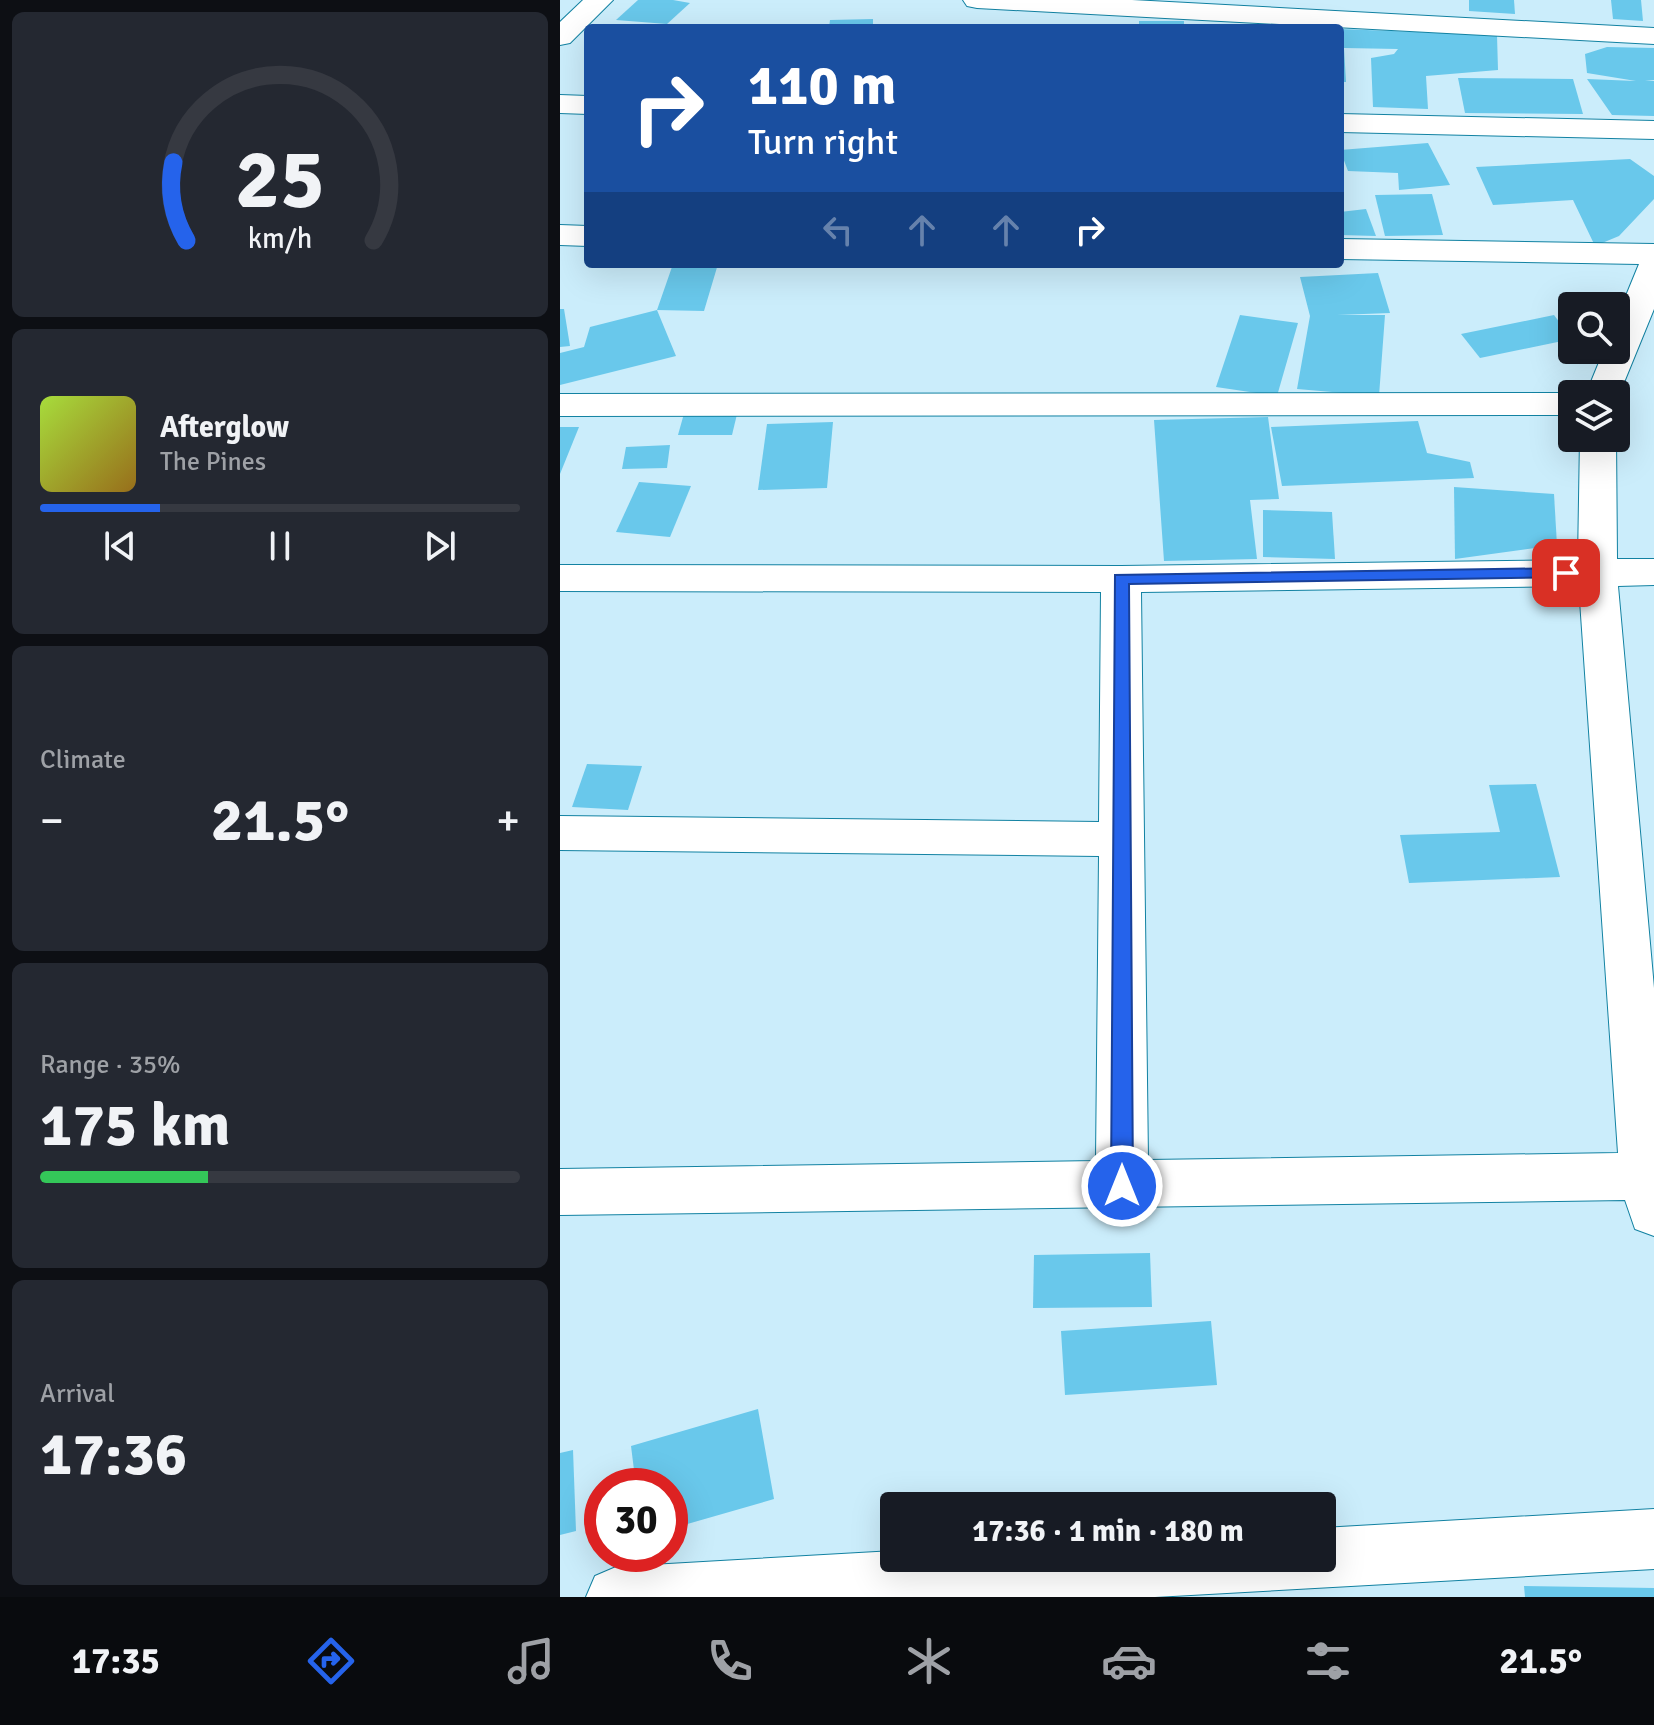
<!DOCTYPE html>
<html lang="en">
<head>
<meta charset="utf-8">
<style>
	body { margin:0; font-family:Signika,sans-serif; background:#242831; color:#f1f3f6; height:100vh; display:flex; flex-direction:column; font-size:30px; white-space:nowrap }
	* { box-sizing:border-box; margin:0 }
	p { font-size:26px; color:#9ea1a6 }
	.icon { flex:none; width:44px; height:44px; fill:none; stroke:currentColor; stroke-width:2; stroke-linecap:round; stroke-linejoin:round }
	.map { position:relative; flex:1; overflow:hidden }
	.side { display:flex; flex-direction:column; gap:12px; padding:12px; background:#0d0f14; width:560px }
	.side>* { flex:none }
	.hud { position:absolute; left:24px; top:24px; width:760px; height:244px; border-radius:8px; box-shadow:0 8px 32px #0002; background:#1a4fa0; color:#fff; overflow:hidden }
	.fabs { position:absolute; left:998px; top:292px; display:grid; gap:16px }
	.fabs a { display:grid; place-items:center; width:72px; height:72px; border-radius:8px; background:#171b24; box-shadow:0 8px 32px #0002; font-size:40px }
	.speed { position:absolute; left:24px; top:1468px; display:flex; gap:16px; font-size:40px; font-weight:700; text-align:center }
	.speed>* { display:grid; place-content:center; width:104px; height:104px; border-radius:50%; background:#171b24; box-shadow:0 8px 32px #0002; line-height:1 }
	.speed .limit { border:12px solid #d22; background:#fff; color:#111 }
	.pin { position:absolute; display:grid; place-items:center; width:68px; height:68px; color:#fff; margin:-34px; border-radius:16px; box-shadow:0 4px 12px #0006 }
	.me { position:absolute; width:88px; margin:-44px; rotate:0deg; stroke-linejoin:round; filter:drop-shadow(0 0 6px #0008) }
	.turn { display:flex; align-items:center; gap:28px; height:168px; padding:0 32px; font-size:36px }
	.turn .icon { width:104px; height:104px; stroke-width:2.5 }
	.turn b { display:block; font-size:56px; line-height:68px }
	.lanes { display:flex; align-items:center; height:76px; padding:0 32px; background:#0003; justify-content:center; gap:40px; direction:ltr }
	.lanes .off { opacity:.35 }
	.big { font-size:60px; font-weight:700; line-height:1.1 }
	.side .tile { flex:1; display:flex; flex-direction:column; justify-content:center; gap:12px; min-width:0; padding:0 28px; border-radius:12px; background:#242831 }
	.side .dial { align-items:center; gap:0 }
	.dial svg { height:208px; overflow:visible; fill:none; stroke:#363941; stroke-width:7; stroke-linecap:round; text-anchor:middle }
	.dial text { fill:#f1f3f6; stroke:none }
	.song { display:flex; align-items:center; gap:24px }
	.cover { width:96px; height:96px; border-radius:12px; background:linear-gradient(135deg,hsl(80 70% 55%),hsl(40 70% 35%)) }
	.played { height:8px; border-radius:4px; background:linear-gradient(90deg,#2563eb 25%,#363941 25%) }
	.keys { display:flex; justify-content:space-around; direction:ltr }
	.heat { display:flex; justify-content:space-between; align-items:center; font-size:44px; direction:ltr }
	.charge { height:12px; border-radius:6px; background:linear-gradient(90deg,#34c759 35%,#363941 0) }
	.trip { position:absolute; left:320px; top:1492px; width:456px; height:80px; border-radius:8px; background:#171b24; box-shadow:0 8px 32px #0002; font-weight:700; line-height:80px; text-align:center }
	.tabs { display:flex; height:128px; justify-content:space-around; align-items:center; background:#090b0e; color:#9ea1a6 }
	.tabs .icon { width:56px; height:56px }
	.tabs .active { color:#2563eb }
	.tabs b { font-size:36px; color:#f1f3f6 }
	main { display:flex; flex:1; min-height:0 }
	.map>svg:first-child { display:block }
	.building { fill:#69c8eb }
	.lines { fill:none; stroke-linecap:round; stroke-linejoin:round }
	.minor-casing { stroke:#1282a2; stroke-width:2 }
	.minor { fill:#fff; fill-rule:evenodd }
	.route { fill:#2563eb; stroke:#184099; stroke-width:2 }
</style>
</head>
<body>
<main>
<section class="side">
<div class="tile dial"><svg viewBox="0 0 100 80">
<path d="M14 69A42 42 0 1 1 86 69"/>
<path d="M14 69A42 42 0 0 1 9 39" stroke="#2563eb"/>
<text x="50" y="56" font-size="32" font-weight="700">25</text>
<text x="50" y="72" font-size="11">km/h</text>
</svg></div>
<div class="tile">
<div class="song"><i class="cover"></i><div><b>Afterglow</b><p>The Pines</p></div></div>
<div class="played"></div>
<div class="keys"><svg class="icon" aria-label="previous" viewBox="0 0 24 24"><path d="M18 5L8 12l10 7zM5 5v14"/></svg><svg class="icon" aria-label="pause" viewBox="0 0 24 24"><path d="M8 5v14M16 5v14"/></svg><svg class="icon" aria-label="next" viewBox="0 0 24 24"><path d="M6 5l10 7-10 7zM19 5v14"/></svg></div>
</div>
<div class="tile"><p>Climate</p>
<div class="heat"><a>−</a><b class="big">21.5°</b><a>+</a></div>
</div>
<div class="tile"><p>Range · 35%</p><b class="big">175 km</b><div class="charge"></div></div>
<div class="tile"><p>Arrival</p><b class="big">17:36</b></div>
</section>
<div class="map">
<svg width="1094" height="1597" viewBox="0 0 1094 1597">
	<rect width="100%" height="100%" fill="#cbedfb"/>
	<g class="building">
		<polygon points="78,0 113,0 130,3 107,24 56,20"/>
		<polygon points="909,0 954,0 955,14 909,11"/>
		<polygon points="1051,0 1081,0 1083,21 1053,19"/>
		<polygon points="313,19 313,28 269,28 270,20"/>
		<rect x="579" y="21" width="45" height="7"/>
		<polygon points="780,29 937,35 938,70 866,76 868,109 813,107 811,58 834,54 838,49 784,48 786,82 780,82"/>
		<polygon points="1047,47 1094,48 1094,80 1085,81 1094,81 1094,116 1052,115 1027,79 1076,81 1027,73 1025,54"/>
		<polygon points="898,78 1013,79 1023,114 905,113"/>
		<polygon points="868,143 890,185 839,190 838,173 788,171 780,150"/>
		<polygon points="1070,159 1094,176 1094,199 1059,236 1035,246 1013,200 933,205 916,167"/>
		<polygon points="872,194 883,235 825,236 815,195"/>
		<polygon points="806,209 816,236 780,235 780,212"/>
		<polygon points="113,264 158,264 144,311 97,310 116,356 0,385 0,353 24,347 30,327 97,310"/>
		<polygon points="818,273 830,313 777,315 825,315 819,396 737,389 750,316 740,277"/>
		<polygon points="0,309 4,309 10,346 0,347"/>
		<polygon points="680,315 738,323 717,396 656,387"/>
		<polygon points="994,315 1012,339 920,358 901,334"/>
		<polygon points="125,410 178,410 172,435 118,435"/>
		<polygon points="708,417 719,499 690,500 697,559 604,561 594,420"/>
		<polygon points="858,421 867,453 910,462 914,478 722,486 711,427"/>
		<polygon points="273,422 267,488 198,490 207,424"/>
		<polygon points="0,427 19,427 0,474"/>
		<polygon points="110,445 107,468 62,469 66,447"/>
		<polygon points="79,482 131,486 110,537 56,532"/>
		<polygon points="894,487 994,494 997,545 895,559"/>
		<polygon points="703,510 772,512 775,559 703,557"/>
		<polygon points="27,764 82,766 68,810 12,807"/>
		<polygon points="976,784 1000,877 849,883 840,835 940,832 929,785"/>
		<polygon points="590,1253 592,1307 473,1308 474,1255"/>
		<polygon points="651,1321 657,1385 505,1395 501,1331"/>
		<polygon points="198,1409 214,1499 110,1529 110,1486 76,1486 71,1446"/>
		<polygon points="13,1450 16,1531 0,1535 0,1453"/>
		<polygon points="964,1586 1094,1588 1094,1597 965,1597"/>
	</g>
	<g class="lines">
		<defs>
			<g id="minor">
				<polygon points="23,0 53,0 10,43 0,45 0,22"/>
				<polygon points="403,0 572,0 1094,28 1094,44 417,8 407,6"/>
				<polygon points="0,95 28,96 28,114 0,113"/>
				<polygon points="780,114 1094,121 1094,139 780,132"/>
				<polygon points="0,225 28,226 28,246 0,245"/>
				<polygon points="780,239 1094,244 1094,309 1056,402 1056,394 1026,394 1044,350 1056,350 1056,320 1079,264 780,259"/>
				<polygon points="1012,393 1016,394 1012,394 1012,415 0,416 0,394"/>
				<path d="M1020,438H1056L1057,559H1094V585L1058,586L1094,988V1236L1075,1229L1065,1200L0,1215V1169L536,1161L539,856L0,850V816L539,822L541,592L0,591V565L561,566L1018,560ZM1019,586L1058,1153L588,1160L581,592Z"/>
				<polygon points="1094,1509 1094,1569 595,1597 26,1597 35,1576 56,1567 334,1551 334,1558 762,1558 762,1528"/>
			</g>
		</defs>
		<use href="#minor" class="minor-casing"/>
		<use href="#minor" class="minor"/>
	</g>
	<polygon class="route" points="1006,568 1011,569 1011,577 569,584 573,1186 570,1193 562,1196 554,1193 551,1186 555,575"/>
</svg>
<div class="fabs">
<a><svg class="icon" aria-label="search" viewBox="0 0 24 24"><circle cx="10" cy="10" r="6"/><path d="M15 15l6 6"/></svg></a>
<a><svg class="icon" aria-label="layers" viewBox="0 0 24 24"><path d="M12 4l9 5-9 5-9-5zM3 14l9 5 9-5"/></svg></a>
</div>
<div class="speed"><div class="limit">30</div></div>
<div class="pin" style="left:1006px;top:573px;background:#d93025"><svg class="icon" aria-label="arrive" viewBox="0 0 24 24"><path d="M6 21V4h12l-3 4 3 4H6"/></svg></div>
<svg class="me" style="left:562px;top:1186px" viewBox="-20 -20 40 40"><circle r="17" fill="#2563eb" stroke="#fff" stroke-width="3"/><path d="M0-11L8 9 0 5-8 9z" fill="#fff"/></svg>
<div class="trip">17:36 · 1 min · 180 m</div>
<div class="hud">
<div class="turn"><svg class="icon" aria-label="right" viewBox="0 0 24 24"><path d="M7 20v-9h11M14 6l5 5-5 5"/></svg><div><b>110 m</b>Turn right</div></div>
<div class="lanes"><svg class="icon off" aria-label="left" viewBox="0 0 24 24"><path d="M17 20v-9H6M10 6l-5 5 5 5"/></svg><svg class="icon off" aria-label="ahead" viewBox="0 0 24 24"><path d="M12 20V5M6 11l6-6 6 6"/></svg><svg class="icon off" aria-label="ahead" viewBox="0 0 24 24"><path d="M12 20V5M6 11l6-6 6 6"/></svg><svg class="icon" aria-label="right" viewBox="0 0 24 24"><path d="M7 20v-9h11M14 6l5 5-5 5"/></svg></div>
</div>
</div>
</main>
<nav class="tabs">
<b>17:35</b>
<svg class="icon active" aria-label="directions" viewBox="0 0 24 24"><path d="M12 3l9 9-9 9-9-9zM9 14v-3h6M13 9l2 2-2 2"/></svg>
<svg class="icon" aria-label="music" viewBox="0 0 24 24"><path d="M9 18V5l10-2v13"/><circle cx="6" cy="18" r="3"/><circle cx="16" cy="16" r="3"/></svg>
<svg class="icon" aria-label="phone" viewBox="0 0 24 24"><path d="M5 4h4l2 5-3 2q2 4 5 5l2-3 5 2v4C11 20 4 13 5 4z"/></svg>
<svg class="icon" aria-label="climate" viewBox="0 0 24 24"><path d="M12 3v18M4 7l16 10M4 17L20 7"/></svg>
<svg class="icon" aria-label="car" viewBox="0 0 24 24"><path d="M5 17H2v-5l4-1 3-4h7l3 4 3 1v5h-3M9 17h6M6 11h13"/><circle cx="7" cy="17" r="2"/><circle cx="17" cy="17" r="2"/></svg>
<svg class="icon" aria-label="filters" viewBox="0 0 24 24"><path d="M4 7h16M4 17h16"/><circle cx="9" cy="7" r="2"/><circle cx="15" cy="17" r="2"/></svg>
<b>21.5°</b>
</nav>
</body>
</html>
